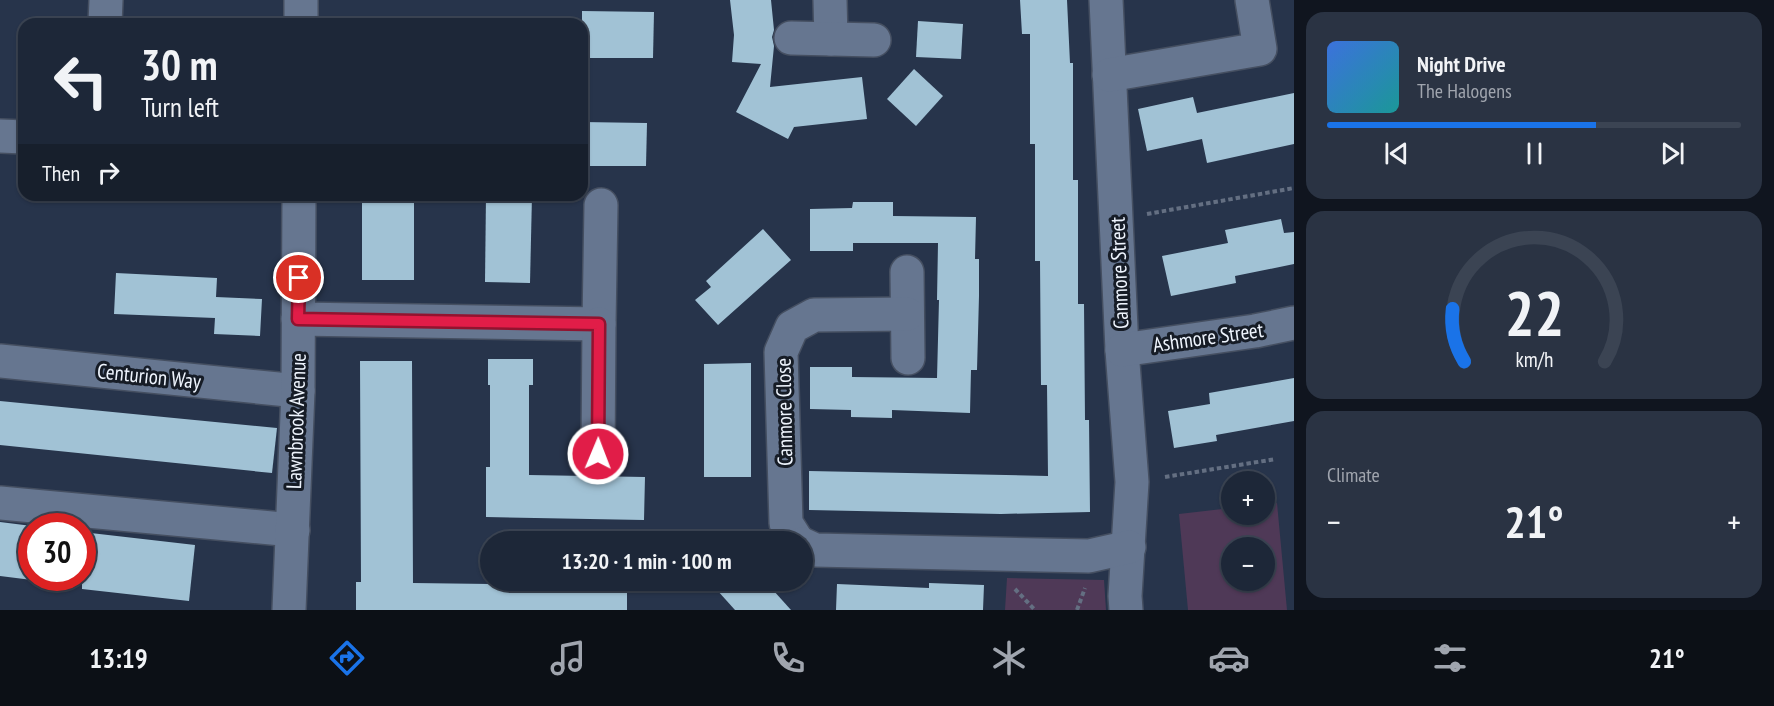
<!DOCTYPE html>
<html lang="en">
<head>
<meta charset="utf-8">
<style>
	body { margin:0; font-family:"PT Sans Narrow",sans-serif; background:#2a3343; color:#f1f3f6; height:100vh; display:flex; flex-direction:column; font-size:22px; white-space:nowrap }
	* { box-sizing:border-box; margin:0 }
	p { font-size:20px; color:#a0a5ae }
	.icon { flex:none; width:33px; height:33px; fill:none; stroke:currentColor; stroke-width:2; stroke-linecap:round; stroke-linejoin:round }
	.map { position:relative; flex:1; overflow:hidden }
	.panel { display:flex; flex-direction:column; gap:12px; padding:12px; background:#10151f; width:480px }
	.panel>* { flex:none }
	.banner { position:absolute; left:18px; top:18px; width:570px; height:183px; border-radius:18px; box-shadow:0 2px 4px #0004,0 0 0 2px #3b4453; background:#1d2738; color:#f1f3f6; overflow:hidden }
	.fabs { position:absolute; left:1221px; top:471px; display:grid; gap:12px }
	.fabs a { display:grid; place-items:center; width:54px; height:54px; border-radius:50%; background:#1d2738; box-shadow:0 2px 4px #0004,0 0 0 2px #3b4453; font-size:30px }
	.speed { position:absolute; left:18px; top:513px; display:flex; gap:12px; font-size:30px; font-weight:700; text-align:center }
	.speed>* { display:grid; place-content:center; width:78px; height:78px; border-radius:50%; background:#1d2738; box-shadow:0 2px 4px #0004,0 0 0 2px #3b4453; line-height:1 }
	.speed .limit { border:9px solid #d22; background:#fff; color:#111 }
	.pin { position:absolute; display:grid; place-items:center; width:51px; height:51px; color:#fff; margin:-26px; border:3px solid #fff; border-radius:50%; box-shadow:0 2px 6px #0007 }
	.me { position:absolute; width:66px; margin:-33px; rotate:1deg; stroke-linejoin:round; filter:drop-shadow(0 0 4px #0008) }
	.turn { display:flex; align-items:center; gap:21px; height:126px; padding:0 24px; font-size:27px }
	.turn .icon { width:78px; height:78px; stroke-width:2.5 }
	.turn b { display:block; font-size:42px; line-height:51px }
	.then { display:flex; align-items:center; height:57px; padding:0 24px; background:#0003; gap:12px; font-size:22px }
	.big { font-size:45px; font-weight:600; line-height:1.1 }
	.panel .tile { flex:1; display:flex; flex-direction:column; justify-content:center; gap:9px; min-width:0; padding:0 21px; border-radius:18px; background:#2a3343 }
	.panel .dial { align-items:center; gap:0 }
	.dial svg { height:156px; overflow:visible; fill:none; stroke:#3b4453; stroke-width:7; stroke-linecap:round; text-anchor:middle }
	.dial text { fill:#f1f3f6; stroke:none }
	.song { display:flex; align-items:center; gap:18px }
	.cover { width:72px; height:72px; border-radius:9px; background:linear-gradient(135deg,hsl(220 70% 55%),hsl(180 70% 35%)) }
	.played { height:6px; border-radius:3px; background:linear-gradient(90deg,#1a73e8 65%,#3b4453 65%) }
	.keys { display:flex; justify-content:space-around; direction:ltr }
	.heat { display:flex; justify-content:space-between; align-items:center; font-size:33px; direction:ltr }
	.trip { position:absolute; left:480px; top:531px; width:333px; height:60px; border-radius:30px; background:#1d2738; box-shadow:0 2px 4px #0004,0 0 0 2px #3b4453; font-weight:600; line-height:60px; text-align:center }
	.tabs { display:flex; height:96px; justify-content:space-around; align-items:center; background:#0c1016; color:#a0a5ae }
	.tabs .icon { width:42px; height:42px }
	.tabs .current { color:#1a73e8 }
	.tabs b { font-size:27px; color:#f1f3f6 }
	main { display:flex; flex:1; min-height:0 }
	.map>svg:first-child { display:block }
	.green { fill:#4f3957; fill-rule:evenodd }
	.building { fill:#a1c2d5 }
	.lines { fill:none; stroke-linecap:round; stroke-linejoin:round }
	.minor-casing { stroke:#454f61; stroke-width:36 }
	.path { stroke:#646f82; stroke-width:4; stroke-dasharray:4.5 3; stroke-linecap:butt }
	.minor { stroke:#667690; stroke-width:33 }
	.route-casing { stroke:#92132f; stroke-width:15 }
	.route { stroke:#e11d48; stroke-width:10 }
	.labels { text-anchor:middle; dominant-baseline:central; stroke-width:6; stroke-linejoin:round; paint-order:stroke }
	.street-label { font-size:21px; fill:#eef4fd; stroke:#161c26 }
</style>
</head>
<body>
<main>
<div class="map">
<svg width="1294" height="610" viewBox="0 0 1294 610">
	<rect width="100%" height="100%" fill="#27344b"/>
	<g class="green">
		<path d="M1277,503L1287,610H1188L1179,514L1231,508L1232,514H1264L1265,505ZM1232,548H1264V580H1232Z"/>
		<polygon points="1007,578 1104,580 1106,610 1005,610"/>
	</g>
	<g class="building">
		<polygon points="730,0 771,0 774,30 772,37 774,46 770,87 862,77 867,119 794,127 788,139 736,112 761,64 732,62 734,35"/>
		<polygon points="1020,0 1067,0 1070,63 1073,63 1073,180 1078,180 1078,304 1084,304 1085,420 1089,420 1090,512 1001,514 809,510 809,471 1048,476 1047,385 1041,385 1040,261 1035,261 1035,144 1030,144 1030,34 1022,34"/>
		<polygon points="582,11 654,12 653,58 582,58"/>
		<polygon points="918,21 963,24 961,59 916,57"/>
		<polygon points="914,69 943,96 916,126 887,99"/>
		<polygon points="1294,93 1294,144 1207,163 1202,139 1147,151 1138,109 1193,97 1197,113"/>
		<polygon points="582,122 647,123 646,166 582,166"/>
		<rect x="362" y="195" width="52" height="85"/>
		<polygon points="486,195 532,195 530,283 485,282"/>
		<polygon points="853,202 893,202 893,216 976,217 975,259 979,259 979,296 977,370 971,370 970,413 892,410 892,418 851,417 851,410 810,409 810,367 852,367 852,377 937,378 939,300 937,300 938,243 853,243 853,251 810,251 810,209 852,208"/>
		<polygon points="1281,219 1284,233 1294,232 1294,264 1235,276 1236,283 1171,296 1162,256 1228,243 1225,230"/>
		<polygon points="763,229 791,260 718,325 695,300 711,287 706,281"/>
		<polygon points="116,273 217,278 216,297 262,299 260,336 214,334 215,318 114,314"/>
		<polygon points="488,359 533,359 533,385 529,385 529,475 645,477 644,520 486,517 486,467 490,467 490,385 488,385"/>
		<polygon points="360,361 412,361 413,583 627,586 627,610 356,610 356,582 361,582"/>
		<polygon points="751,363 751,477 704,477 704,364"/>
		<polygon points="1294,378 1294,421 1216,435 1217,441 1174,448 1168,411 1210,404 1209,393"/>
		<polygon points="0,401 277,428 272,473 0,445"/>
		<polygon points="0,522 32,526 32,580 0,576"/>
		<polygon points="82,532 195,545 189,601 82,589"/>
		<polygon points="708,580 764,580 791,610 735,610"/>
		<polygon points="929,583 984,585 983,610 836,610 837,584 929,588"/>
	</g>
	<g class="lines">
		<defs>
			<g id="minor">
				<polyline points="830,0 831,39"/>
				<polyline points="1106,0 1122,350 1132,482 1125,596 1126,610"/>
				<polyline points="105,24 106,0"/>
				<polyline points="301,24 301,0"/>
				<polyline points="791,38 874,40"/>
				<polyline points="1109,75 1260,49 1252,0"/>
				<polyline points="0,136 24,137"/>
				<polyline points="907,272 908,358"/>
				<polyline points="298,319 599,324 601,205"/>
				<polyline points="1122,350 1255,331 1294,323"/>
				<polyline points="0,361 298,391"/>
				<polyline points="598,454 599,324"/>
				<polyline points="0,503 293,530"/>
				<polyline points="798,542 786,523 781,352 792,327 814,315 907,314"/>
				<polyline points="802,544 815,550 1089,556 1129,547"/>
				<polyline points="289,610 298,391 299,195"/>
			</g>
		</defs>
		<use href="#minor" class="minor-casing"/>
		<g class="path">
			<polyline points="1147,214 1294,188"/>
			<polyline points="1165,477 1276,459"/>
			<polyline points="1015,589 1035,610"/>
			<polyline points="1077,610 1085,588"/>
		</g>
		<use href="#minor" class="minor"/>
	</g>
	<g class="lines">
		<defs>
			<polyline id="route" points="299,278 298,319 599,324 598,454"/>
		</defs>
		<use href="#route" class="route-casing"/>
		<use href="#route" class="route"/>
	</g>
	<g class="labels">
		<g class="street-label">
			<text transform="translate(1119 273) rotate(-92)">Canmore Street</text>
			<text transform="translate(1208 337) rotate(-8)">Ashmore Street</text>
			<text transform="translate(149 376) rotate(6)">Centurion Way</text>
			<text transform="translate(784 412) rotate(-91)">Canmore Close</text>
			<text transform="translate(296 421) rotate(-88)">Lawnbrook Avenue</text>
		</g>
	</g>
</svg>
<div class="fabs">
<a>+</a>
<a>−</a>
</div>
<div class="speed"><div class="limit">30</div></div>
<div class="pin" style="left:299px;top:278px;background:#d93025"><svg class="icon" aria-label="arrive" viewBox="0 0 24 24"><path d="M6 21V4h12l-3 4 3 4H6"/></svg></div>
<svg class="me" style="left:598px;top:454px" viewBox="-20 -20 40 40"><circle r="17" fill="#e11d48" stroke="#fff" stroke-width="3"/><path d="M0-11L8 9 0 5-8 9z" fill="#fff"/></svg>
<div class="trip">13:20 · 1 min · 100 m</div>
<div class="banner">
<div class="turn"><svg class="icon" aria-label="left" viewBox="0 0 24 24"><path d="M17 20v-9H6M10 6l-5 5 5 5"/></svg><div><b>30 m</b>Turn left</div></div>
<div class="then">Then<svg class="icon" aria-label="right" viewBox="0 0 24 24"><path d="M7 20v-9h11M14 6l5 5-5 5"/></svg></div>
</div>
</div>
<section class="panel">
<div class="tile">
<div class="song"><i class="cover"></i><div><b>Night Drive</b><p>The Halogens</p></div></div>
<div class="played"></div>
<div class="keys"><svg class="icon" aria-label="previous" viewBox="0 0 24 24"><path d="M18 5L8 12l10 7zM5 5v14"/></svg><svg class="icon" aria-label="pause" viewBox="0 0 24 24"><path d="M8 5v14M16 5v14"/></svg><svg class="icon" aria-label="next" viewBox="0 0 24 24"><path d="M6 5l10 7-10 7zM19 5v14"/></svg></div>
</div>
<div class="tile dial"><svg viewBox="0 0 100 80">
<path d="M14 69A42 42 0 1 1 86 69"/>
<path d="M14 69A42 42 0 0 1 8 42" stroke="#1a73e8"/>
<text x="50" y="56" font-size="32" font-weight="700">22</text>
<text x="50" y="72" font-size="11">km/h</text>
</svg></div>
<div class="tile"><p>Climate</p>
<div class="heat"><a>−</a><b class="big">21°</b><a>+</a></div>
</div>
</section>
</main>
<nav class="tabs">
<b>13:19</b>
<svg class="icon current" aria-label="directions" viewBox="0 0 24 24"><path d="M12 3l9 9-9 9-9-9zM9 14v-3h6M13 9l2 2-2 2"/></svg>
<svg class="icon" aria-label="music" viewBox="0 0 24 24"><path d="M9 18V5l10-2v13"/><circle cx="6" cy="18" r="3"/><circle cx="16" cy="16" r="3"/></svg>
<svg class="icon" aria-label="phone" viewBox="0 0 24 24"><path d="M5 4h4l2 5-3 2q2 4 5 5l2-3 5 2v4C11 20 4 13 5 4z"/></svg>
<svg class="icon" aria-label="climate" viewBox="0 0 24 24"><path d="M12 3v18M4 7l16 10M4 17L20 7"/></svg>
<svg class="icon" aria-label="car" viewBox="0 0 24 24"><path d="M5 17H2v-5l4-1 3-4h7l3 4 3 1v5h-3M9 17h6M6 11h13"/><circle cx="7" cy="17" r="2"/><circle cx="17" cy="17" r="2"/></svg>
<svg class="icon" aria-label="filters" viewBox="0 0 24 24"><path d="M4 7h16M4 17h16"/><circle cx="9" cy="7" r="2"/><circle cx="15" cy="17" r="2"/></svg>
<b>21°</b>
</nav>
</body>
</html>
